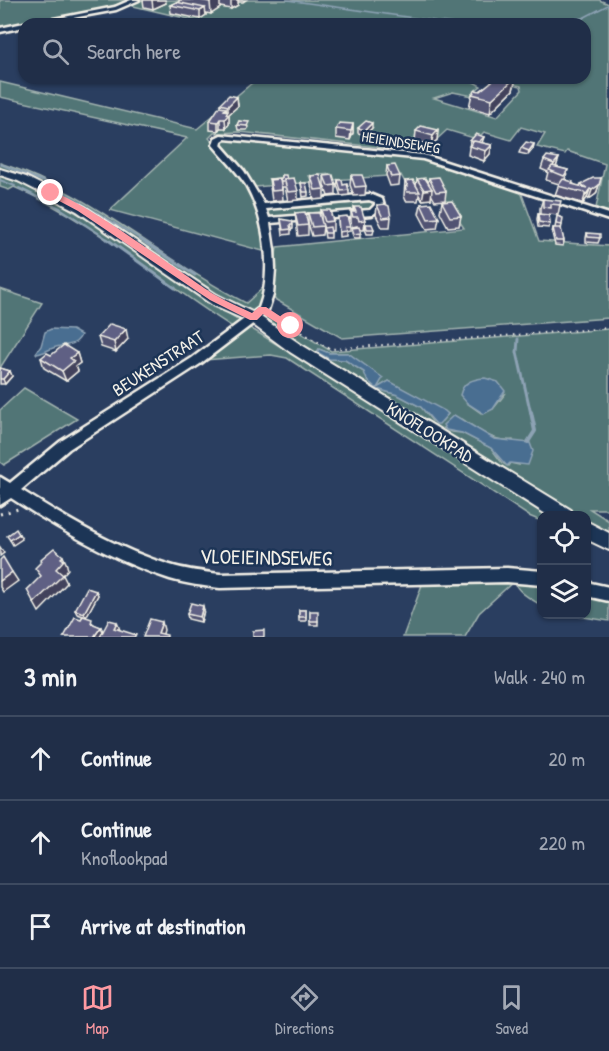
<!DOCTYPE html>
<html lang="en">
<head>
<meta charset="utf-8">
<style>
	:root { --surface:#202e48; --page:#28364f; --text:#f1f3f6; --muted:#a2a8b4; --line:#3d4a60; --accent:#ff9aa2 }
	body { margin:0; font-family:"Patrick Hand",sans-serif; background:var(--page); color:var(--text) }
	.controls { position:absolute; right:18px; bottom:18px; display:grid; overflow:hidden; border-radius:12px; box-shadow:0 2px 4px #0004 }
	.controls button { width:54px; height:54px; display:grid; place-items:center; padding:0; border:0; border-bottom:2px solid var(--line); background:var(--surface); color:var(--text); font:30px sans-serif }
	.stop { position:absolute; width:18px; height:18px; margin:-14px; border:4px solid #ff9aa2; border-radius:50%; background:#fff }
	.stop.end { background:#ff9aa2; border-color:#fff; box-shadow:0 2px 6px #0008 }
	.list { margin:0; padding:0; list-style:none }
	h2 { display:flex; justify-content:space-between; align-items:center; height:78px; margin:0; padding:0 24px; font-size:26px }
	h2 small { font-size:20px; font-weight:400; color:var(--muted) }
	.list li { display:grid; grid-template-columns:39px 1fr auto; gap:18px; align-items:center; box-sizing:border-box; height:84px; padding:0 24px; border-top:2px solid var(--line) }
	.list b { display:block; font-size:22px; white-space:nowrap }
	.list p { margin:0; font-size:20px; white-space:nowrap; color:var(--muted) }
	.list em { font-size:20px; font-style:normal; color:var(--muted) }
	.icon { flex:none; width:33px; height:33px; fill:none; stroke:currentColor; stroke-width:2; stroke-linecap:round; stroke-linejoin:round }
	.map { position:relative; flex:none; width:609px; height:637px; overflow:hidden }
	.search { position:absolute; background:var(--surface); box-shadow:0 2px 4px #0004; left:18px; right:18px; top:18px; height:66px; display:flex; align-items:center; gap:15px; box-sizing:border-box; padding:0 21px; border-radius:18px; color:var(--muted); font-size:22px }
	.sheet { height:330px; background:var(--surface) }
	nav { display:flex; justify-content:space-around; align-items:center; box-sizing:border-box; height:84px; border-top:2px solid var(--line); background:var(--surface); font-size:16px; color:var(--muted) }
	nav a { display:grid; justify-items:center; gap:3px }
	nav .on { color:var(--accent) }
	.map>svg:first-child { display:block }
</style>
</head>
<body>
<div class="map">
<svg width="609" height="637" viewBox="0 0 609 637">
	<rect width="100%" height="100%" fill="#2a3e60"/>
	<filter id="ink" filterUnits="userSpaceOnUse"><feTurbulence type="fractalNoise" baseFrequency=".0167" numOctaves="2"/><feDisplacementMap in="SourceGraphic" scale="12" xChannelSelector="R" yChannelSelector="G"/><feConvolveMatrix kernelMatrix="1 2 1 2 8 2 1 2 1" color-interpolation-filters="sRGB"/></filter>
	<g filter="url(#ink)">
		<g fill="#517576" stroke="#a2b3af" stroke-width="1.5" fill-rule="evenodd">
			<polygon points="0,0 128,0 111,7 0,28"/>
			<path d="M 139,0 L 599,0 L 609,4 L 609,212 L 596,208 L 605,164 L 567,151 L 565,154 L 537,147 L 545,134 L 521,127 L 511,140 L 484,132 L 477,139 L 447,130 L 434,142 L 420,137 L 404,150 L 239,132 L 214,133 L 209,138 C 240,172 261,203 263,251 L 110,210 L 187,138 L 0,97 L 0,82 L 197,129 L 258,78 L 471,78 L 470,80 L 481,86 L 473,92 L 473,96 L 453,92 L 434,98 L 497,117 L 522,90 L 521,86 L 486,78 L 585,78 L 585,24 L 210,24 L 129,5 Z"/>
			<polygon points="224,138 424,157 520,189 539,241 609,246 609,318 342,338 271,297 277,247 464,228 443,197 408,188 401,175 333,180 331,174 309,176 312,182 255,187 239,164 222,143"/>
			<path d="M 0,163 C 91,192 162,260 246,303 L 264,287 L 260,306 L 251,314 C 185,276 126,230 59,194 C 40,183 20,176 0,168 Z"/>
			<path d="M 0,175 L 35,189 L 103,228 L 151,264 L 242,322 L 234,328 C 161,283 93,220 14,187 L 9,190 L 0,187 Z"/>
			<polygon points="371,202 376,210 269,219 265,210"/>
			<polygon points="0,289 42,303 0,368"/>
			<path d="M 270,315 L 331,351 L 609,329 L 609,509 L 590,509 L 609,521 L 609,535 L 587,521 L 586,516 L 577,515 L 259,318 ZM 318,349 L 329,353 L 348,353 L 382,378 L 377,388 L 389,381 L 448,414 L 442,421 L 432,421 L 421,407 L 398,395 L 377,389 L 364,372 L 345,360 L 333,359 ZM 505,394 L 493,409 L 481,413 L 467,403 ZM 462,419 C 479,430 492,442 513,440 L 519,465 L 510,463 L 508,466 L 502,463 L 491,448 L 462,433 L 451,432 L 443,428 Z"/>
			<polygon points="247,326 554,515 542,516 541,521 529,516 287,358 271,355 203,360"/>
			<polygon points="24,388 77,419 4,465 0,462 0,410"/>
			<path d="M 514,581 L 479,613 L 465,637 L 403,637 L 423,582 L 515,581 L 541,583 L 541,605 C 531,599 518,593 514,581 Z"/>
			<polygon points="587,592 609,598 609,621 570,615 586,614"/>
		</g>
		<g fill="#496e91" stroke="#8da2b4" stroke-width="1.5">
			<path d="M 51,329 L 72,330 L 81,335 C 76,347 65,344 56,347 C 49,349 44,353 37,354 L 36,353 L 41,346 L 45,332 Z"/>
			<polygon points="319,349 329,353 348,353 383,378 377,388 389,381 445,411 448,414 439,424 436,424 421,407 398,395 377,389 367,380 364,372 345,360 329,359 317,352"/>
			<path d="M 485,378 L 498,382 L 505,391 L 493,409 L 484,414 L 467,403 L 460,395 C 463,382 472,379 485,378 Z"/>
			<polygon points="454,415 494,439 530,443 533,451 528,465 510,463 507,466 491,448 462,433 446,430 443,425"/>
		</g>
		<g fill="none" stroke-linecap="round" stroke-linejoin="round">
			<g stroke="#8da2b4" stroke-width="1.5">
				<polyline points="287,0 435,21"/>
				<polyline points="440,22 455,24"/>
				<polyline points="511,24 583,18 608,5"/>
			</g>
			<g stroke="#8da2b4" stroke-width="2">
				<polyline points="0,164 52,185 142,240"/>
				<polyline points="0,180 15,186"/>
				<polyline points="19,188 60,208 109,240"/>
			</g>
			<g stroke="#8da2b4" stroke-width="3">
				<polyline points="107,239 175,288"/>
				<polyline points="140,239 195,275"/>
				<polyline points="518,339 517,352 531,414"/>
			</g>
			<polyline stroke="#8da2b4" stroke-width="4" points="528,442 535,431 531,412"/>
			<defs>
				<g id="minor">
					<polygon points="131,0 139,0 116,10 40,24 28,24 115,7"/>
					<polygon points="24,23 26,24 24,24 24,27 0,32 0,28"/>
					<path d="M 221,135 L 424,155 L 609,214 L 609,220 L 423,159 L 225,139 L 222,141 L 221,145 L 244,171 L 264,204 L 370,194 L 382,199 L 384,206 L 372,215 L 270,223 L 274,250 L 275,269 L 273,295 L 267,313 L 200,364 L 69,449 L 21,490 C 67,519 117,549 170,565 C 186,570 203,572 220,574 L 507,568 L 542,571 L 542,585 L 507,582 L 220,588 C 203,586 187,584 170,579 C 114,561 60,530 11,498 L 0,505 L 0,477 L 10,483 L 61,441 L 192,358 L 259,308 C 273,272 265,218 246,185 C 236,170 224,158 213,145 L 215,138 ZM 369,200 L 375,202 L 375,205 L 370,210 L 269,218 L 266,209 Z"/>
					<polygon points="586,582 609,587 609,601 586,596"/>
				</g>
				<g id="secondary">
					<polygon points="0,169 26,177 85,207 215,294 258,315 300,344 571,510 573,516 549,516 290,352 248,321 214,306 77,211 18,181 0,175"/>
					<polygon points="586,521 609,533 609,550 586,539"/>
				</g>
			</defs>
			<use href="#minor" stroke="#f4f1e8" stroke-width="5"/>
			<use href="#secondary" stroke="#f4f1e8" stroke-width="4"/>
			<polyline stroke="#f4f1e8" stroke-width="2" stroke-dasharray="1.5 4.5" stroke-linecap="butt" points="271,314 330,349 609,328"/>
			<polyline stroke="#f4f1e8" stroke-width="3" stroke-dasharray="2 6" stroke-linecap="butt" points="0,514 18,509"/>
			<use href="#minor" fill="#1d3557" fill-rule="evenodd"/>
			<use href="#secondary" fill="#1d3557" fill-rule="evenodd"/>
		</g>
		<g fill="#515372" stroke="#f4f1e8" stroke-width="1.5">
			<polygon points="143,0 165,0 166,3 153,9 144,7"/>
			<polygon points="179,0 246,0 243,2 238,2 238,5 231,9 220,7 220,8 211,14 206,13 206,15 200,19 171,13 170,5 179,2"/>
			<polygon points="496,78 516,78 513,90 490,113 469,107 472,94 480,91"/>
			<polygon points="237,97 238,106 229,114 229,124 226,128 220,128 218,131 210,130 210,121 220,107 220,104"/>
			<polygon points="239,121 249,127 247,130 238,130 237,125"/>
			<polygon points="353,124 353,133 350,140 336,138 336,129"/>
			<polygon points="358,128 372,128 365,135 358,133"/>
			<polygon points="438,130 437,140 431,145 415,141 416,131"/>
			<polygon points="484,137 482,143 492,145 490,154 484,161 468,155 470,141"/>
			<polygon points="534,144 533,149 528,155 519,153 521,148"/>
			<polygon points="559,158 556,167 568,170 565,179 577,186 580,186 581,184 601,178 596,194 589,199 587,198 582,205 582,203 555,195 559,184 546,180 548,172 541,169 544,160"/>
			<polygon points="387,166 400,176 399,185 390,186 386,175"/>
			<polygon points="282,175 287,179 298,191 298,200 288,201 285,187 282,187 283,200 272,201 269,179 282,178"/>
			<polygon points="351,175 366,186 365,195 354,196 350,185"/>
			<polygon points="311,176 324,189 324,199 314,200 311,185"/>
			<polygon points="324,176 336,185 336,195 328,196 324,185"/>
			<polygon points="429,178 446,191 445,200 435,201 431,194 431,199 422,200 419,195 418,201 406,201 404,196 405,181 416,185 417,179 428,183"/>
			<polygon points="338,180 349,190 349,195 341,196 337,185"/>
			<polygon points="301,183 308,192 308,196 303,197"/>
			<polygon points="543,199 560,205 558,215 549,214 550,224 549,228 538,227 537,219 538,214 540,214 540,208"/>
			<polygon points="442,202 461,216 459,226 448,227 440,212"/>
			<polygon points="421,204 439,218 437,228 427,229 419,214"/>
			<polygon points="377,205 391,217 390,227 382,227 376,215"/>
			<polygon points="354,207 365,220 364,230 360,230 360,238 354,238 352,233 352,228 357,228 357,226 352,227 351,222 351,212 354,212"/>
			<polygon points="321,210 333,221 333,231 331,231 331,238 325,238 323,226 322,235 312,236 308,223 308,213 321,220"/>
			<polygon points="295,213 308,225 308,235 298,236 296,222"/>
			<polygon points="557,216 562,225 561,230 564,241 563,246 555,245 552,233 553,228 555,228"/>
			<polygon points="338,217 350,227 350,231 346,232 346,236 339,237"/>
			<polygon points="281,219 293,225 293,229 291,230 291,234 283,235"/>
			<polygon points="366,224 374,229 373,234 367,234 365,229"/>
			<polygon points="587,233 600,238 598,243 586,242 586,238"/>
			<polygon points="98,337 128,339 116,352 101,347"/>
			<polygon points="77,353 80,363 76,366 78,371 66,381 44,368 41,358 51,355"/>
			<polygon points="0,368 10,371 12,376 5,384 0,384"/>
			<polygon points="96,591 98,595 86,617 95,625 101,627 103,632 120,630 64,637 81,619 83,616 77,614 75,610"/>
			<polygon points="204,610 201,622 188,619 187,614"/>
			<rect x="299" y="610" width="7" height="11"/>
			<polygon points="310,611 318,621 318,625 310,625"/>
		</g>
		<g fill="#42435c" stroke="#f4f1e8" stroke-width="1.5">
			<polygon points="152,0 165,0 166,3 153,9"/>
			<polygon points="214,0 220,0 220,8 211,14 210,2"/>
			<polygon points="231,0 238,0 238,5 231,9"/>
			<polygon points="205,8 206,15 200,19 200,11"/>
			<polygon points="515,78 516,78 513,90 490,113 492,99"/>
			<polygon points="237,97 238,106 229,114 229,124 226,128 224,110 226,108 227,113 228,111 228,106"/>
			<polygon points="220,119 220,128 218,131 218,122"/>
			<polygon points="372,123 372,128 365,135 365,130"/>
			<polygon points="353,124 353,133 350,140 351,131"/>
			<polygon points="438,130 437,140 431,145 433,136"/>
			<polygon points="534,144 533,149 528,155 529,151"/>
			<polygon points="492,145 490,154 484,161 486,151"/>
			<polygon points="559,158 556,167 552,171 554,164"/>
			<polygon points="599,185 596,194 589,199 592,190"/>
			<polygon points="432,189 431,199 422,200 424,190"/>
			<polygon points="590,189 587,198 582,205 585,196"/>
			<polygon points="126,329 128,339 116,352 114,342"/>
			<polygon points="77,353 80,363 76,366 78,371 66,381 62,371 70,358"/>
			<polygon points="10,371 12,376 5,384 3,379"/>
			<polygon points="19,534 22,539 13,545 10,540"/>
			<polygon points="0,547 4,553 0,556"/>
			<polygon points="63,556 67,565 67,566 68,569 63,575 67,583 39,612 34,603 56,569 61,558"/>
			<polygon points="12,572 18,581 3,592 0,587 0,581"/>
			<polygon points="96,591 98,595 86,617 84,613"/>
			<polygon points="203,606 204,610 201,622 200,617"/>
			<polygon points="117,622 120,630 114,628"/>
			<polygon points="162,622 164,630 162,637 158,633"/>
			<polygon points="101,627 105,636 104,637 94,637"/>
		</g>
		<g fill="#5e6084" stroke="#f4f1e8" stroke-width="1.5">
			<polygon points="199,0 214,0 210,2"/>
			<polygon points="176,2 205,8 200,11 170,5"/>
			<polygon points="496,78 515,78 492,99 472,94 476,90 480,91"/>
			<polygon points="229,95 237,97 228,106 220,104"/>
			<polygon points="219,107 226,108 224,110 228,111 226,114 228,115 225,119 220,119 218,122 210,121"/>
			<polygon points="239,121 249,122 247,126 237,125"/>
			<polygon points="366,121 372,123 365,130 358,128"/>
			<polygon points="339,123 353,124 351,131 336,129"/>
			<polygon points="421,126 438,130 433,136 416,131"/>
			<polygon points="476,134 484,137 479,142 470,141"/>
			<polygon points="474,141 492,145 486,151 469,146"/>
			<polygon points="526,142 534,144 529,151 521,148"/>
			<polygon points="547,156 559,158 554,164 544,160"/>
			<polygon points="395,165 400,176 391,177 387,166"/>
			<polygon points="552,166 568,170 564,176 549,170"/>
			<polygon points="282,175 286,175 287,179 284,179 285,182 281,182 280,179 270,180 269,179 282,178"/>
			<polygon points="320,175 324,189 315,190 311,176"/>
			<polygon points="333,175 336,185 328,186 324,176"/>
			<polygon points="351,175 362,175 366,186 355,187"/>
			<polygon points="439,177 446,191 436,192 429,178"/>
			<polygon points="294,178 298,191 288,192 284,179"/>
			<polygon points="425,178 432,189 424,190 417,179"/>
			<polygon points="593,178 601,178 599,185 592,190 590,189 585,196 585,193 558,186 563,179 573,182 572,184 587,188 581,184"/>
			<polygon points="280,179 282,190 272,191 270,180"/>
			<polygon points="338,180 342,180 343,185 347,184 349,190 341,191"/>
			<polygon points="413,180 420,192 407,192 405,187 408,186 405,181"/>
			<polygon points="301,183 306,183 308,192 303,192"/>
			<polygon points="543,199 561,201 560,205 551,204 551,208 543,207"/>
			<polygon points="452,201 461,216 450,217 442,202"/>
			<polygon points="431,203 439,218 428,219 421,204"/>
			<polygon points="385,204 389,206 391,217 383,218 377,205"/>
			<polygon points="354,207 361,207 365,220 359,221 358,217 353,217 351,212 356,212"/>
			<polygon points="321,210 330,210 333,221 325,222"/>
			<polygon points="305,212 308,225 298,226 295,213"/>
			<polygon points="308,213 319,213 323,226 312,227"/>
			<polygon points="538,214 549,215 550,224 539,222"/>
			<polygon points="347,216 350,227 345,227 346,231 339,232 338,217"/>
			<polygon points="557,216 563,218 562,225 556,224"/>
			<polygon points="281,219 292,221 293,225 290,225 291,229 283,230"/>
			<polygon points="366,224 372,224 374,229 367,229"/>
			<polygon points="330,227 331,233 325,233 323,228"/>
			<polygon points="359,227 361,233 354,234 352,228"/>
			<polygon points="553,228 561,228 564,241 556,241"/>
			<polygon points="587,233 600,234 600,238 588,237"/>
			<polygon points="110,324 126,329 114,342 98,337"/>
			<polygon points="64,345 77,353 70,358 74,361 62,371 41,358 47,353 51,355"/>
			<polygon points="0,368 10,371 3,379 0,379"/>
			<polygon points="16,529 19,534 10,540 7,536"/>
			<polygon points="54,548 63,556 61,558 64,560 56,569 63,575 34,603 27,590 41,576 35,568 42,561 41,559"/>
			<polygon points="3,557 12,572 0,581 0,560"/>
			<polygon points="87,588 96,591 84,613 75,610"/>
			<polygon points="191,603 203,606 200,617 187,614"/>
			<rect x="299" y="610" width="7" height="7"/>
			<rect x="310" y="611" width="8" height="10"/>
			<polygon points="83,616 92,619 91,623 101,627 94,637 64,637 75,617 81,619"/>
			<polygon points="150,619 162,622 158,633 167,635 167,637 143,637"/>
			<polygon points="109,620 117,622 114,628 136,635 135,637 100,637"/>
			<polygon points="264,630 264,637 253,637 253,631"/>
		</g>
	</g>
	<path fill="#ff9aa2" d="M 48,192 C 71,190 187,278 215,295 C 227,302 240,307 252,313 L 259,307 L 266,307 L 295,326 L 291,330 L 287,329 L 263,314 L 257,320 L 250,320 L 210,300 L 78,211 L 48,195 Z"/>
	<g text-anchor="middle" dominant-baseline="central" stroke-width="5" stroke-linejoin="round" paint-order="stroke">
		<g font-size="15" fill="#f4f1e8" stroke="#1d3557">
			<text transform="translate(401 142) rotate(9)">HEIEINDSEWEG</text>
		</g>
		<g font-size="18" fill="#f4f1e8" stroke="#1d3557">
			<text transform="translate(158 363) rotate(-33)">BEUKENSTRAAT</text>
			<text transform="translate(430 432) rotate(32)">KNOFLOOKPAD</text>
		</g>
		<g font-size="21" fill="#f4f1e8" stroke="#1d3557">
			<text transform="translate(266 557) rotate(1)">VLOEIEINDSEWEG</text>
		</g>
	</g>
</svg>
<div class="controls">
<button><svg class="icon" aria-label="locate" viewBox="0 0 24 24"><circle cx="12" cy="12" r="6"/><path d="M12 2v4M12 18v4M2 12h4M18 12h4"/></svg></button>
<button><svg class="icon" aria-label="layers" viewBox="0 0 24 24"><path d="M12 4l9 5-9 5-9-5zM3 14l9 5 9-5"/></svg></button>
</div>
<div class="stop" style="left:291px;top:326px"></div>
<div class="stop end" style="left:51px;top:193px"></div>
<div class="search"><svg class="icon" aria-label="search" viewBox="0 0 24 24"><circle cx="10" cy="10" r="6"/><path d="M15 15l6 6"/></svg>Search here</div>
</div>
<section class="sheet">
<h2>3 min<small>Walk · 240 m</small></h2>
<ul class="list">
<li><svg class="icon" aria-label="ahead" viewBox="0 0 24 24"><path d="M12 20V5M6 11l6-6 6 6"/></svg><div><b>Continue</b></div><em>20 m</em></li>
<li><svg class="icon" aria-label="ahead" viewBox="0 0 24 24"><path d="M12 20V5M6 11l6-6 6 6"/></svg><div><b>Continue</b><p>Knoflookpad</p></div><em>220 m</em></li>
<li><svg class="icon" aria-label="arrive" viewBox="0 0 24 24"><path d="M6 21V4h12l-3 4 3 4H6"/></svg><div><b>Arrive at destination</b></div></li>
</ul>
</section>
<nav>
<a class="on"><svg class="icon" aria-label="map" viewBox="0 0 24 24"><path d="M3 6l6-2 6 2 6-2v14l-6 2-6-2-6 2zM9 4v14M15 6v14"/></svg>Map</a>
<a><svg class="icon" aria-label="directions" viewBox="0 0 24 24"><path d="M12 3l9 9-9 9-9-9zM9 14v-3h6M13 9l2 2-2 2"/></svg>Directions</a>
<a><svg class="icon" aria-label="saved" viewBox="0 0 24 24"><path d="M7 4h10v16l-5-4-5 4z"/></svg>Saved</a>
</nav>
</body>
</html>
